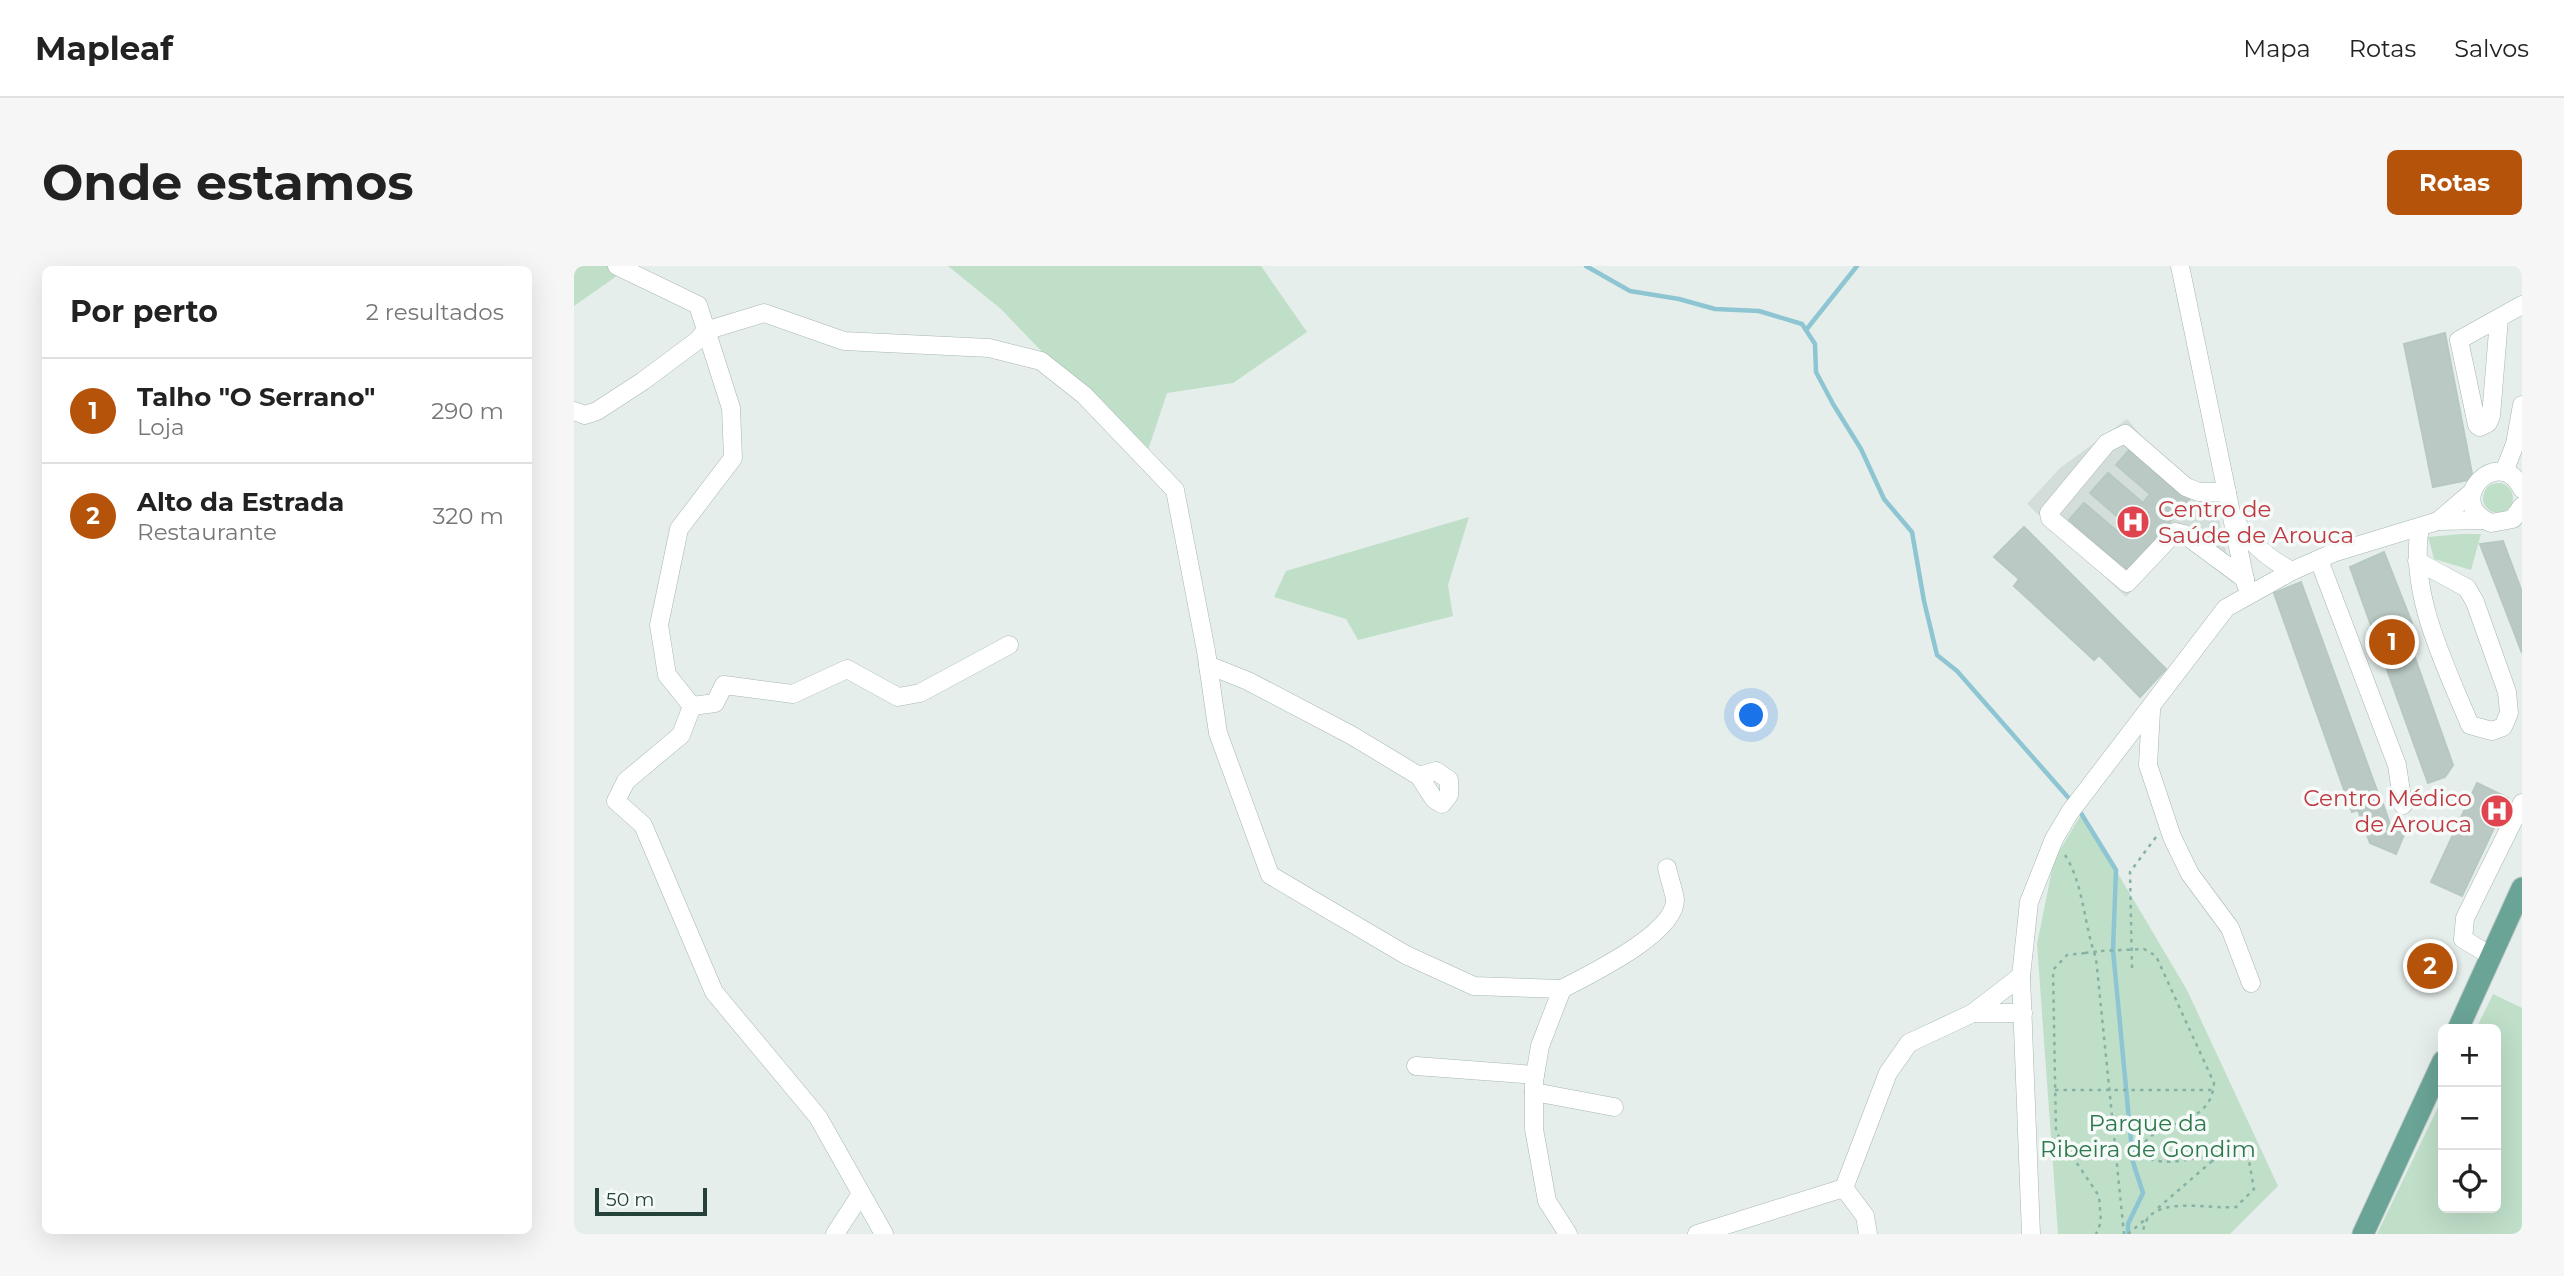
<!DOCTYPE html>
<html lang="pt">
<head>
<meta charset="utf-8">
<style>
	:root { --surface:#fff; --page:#f6f6f6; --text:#222; --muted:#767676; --line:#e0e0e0; --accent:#b45309 }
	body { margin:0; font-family:Montserrat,sans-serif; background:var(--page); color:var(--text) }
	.controls { position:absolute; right:21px; bottom:21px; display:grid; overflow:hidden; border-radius:10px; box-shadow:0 7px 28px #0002 }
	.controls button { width:63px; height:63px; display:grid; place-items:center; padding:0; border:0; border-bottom:2px solid var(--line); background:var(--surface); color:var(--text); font:35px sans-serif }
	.scale { position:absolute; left:21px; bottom:18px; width:112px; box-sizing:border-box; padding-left:7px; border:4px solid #24413a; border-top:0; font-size:19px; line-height:24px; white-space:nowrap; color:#24413a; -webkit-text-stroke:5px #f6faf8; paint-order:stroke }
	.you { position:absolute; left:1178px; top:450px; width:24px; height:24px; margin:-18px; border:5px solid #fff; border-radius:50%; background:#1a73e8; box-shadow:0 0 0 10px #1a73e833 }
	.badge { display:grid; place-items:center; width:46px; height:46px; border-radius:50%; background:var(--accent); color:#fff; font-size:23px; font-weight:700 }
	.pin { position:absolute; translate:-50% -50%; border:4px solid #fff; box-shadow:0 2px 7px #0006 }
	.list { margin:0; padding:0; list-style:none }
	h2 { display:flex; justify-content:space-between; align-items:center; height:91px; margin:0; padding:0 28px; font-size:30px }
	h2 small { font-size:23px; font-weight:400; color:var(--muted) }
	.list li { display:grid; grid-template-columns:46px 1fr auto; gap:21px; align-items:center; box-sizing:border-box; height:105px; padding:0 28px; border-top:2px solid var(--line) }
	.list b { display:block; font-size:26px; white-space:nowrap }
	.list p { margin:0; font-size:23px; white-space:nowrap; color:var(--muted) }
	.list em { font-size:23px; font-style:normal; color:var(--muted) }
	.icon { flex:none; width:38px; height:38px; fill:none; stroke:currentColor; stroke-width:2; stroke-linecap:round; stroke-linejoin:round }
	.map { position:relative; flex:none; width:1948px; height:968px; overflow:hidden; border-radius:10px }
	header { display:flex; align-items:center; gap:42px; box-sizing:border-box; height:98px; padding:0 35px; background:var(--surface); border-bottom:2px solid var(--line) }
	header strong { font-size:33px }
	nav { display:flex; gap:38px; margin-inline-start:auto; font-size:24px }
	.intro { display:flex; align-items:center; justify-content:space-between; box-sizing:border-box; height:168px; padding:0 42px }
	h1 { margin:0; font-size:49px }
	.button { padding:18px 32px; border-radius:10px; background:var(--accent); color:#fff; font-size:24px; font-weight:700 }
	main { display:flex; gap:42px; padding:0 42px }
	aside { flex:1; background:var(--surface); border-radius:10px; box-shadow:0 7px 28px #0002 }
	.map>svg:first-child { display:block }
</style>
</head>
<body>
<header>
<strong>Mapleaf</strong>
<nav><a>Mapa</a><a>Rotas</a><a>Salvos</a></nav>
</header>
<div class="intro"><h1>Onde estamos</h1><a class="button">Rotas</a></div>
<main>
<aside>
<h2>Por perto<small>2 resultados</small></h2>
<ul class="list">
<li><span class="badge">1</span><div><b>Talho &quot;O Serrano&quot;</b><p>Loja</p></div><em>290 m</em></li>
<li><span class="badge">2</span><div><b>Alto da Estrada</b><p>Restaurante</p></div><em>320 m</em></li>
</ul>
</aside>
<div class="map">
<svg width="1948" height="968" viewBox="0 0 1948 968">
	<rect width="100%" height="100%" fill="#e5eeeb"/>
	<polygon fill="#d3deda" points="1553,153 1598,206 1638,221 1659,317 1604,274 1552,331 1453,238 1486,202"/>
	<g fill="#bfdfc9">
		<polygon points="0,0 57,0 0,40"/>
		<polygon points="374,0 687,0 733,66 659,117 593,127 571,193 427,43"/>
		<circle cx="1924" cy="232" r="15"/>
		<polygon points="895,251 874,319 879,350 784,374 772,353 700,331 712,305"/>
		<polygon points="1888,268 1907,268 1897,304 1860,293 1854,271"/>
		<polygon points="1508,547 1613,724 1704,920 1656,968 1484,968 1463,678 1480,594"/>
		<polygon points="1919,728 1948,742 1948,968 1803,968 1869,831 1869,942 1922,942 1922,763 1902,763"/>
	</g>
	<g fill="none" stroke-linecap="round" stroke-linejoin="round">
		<g stroke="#8ec5d3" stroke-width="4.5">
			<polyline points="1012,0 1056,25 1105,33 1141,43 1185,45 1228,58 1241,78 1242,106 1259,138 1287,183 1310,233 1338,266 1350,335 1363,389 1383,405 1499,537"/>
			<polyline points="1232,64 1283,0"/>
			<polyline points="1505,544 1542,604 1539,684 1559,896 1569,927 1554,958 1554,968"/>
		</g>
	</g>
	<g fill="#bac9c4" stroke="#b7c8c2" stroke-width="2">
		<polygon points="1871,67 1899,213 1859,221 1830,78"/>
		<polygon points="1557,182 1616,232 1554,305 1495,254 1510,237 1544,266 1552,258 1516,227 1534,207 1569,237 1576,228 1542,199"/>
		<polygon points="1450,261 1592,403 1566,431 1525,389 1520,394 1440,320 1445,313 1420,291"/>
		<polygon points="1929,275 1948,326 1948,387 1906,278"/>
		<polygon points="1810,286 1838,357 1830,361 1879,499 1871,511 1854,517 1776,301"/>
		<polygon points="1727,316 1805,530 1798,532 1802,540 1809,538 1816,558 1832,564 1822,588 1796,577 1784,544 1778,546 1700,327"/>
		<polygon points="1903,517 1934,532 1888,630 1857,616"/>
	</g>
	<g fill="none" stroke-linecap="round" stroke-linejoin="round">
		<defs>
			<g id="minor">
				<polyline points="43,0 124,39 157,142 159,192 105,263 85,359 93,409 118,440 107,469 52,515 42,535 69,559 140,726 244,851 310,968"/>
				<polyline points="1606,0 1672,319"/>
				<polyline points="1925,53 1917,150 1914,157 1906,161 1903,159 1885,74 1948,39"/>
				<polyline points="0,145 11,149 23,145 69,115 124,74 131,65 190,47 270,75 415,82 467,95 510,129 601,224 632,385 644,467 696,609 832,689 900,720 988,723"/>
				<polyline points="1930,206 1941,178 1948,139"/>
				<path d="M 1948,223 C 1926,176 1867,236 1917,257 L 1939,253 L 1948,240"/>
				<polyline points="1653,226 1625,226 1612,221 1551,168 1533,177 1475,247 1476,252 1553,317 1601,266 1610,268 1671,313"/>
				<path d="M 1661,255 C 1678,278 1693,292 1718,305"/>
				<polyline points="1864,255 1898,226"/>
				<polyline points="1745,294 1823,499 1829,539"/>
				<path d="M 1843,295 L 1893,322 L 1901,336 L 1933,426 L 1935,447 L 1929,461 L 1918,465 L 1896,459 C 1871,399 1834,326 1846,261"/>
				<polyline points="634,399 674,415 777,469 845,510 860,533 868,538 875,529 875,514 862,505 845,510"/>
				<polyline points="118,440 141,437 150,419 219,428 273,403 324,431 346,427 435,379"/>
				<polyline points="1577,445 1574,499 1598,571 1616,608 1656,662 1677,717"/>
				<polyline points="1917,690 1889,673 1891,652 1948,537"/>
				<polyline points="988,723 966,780 960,815 960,863 973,935 994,968"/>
				<path d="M 988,723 C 1014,709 1101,668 1101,634 C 1100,625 1095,612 1093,602"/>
				<polyline points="1399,747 1449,747"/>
				<polyline points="842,800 961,809"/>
				<polyline points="960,826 1040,841"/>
				<polyline points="1270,922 1291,950 1294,968"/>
				<polyline points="261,968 287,928"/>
				<polyline points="1123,968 1270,922 1314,807 1335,777 1399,747 1447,710"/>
				<polyline points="1457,968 1447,710 1455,636 1480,573 1496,546 1652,342 1718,305 1759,287 1864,255 1910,254"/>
			</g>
			<g id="major">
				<polyline points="1884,763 1948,622"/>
				<polyline points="1789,968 1869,795"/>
			</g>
		</defs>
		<use href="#minor" stroke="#a7b7b2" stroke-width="19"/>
		<use href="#major" stroke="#c2cac8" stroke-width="23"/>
		<g stroke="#86b2a6" stroke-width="2.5" stroke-dasharray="3.5 5" stroke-linecap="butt">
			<path d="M 1491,589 C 1510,619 1510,660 1522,692 L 1550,968"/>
			<path d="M 1527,685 L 1570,683 L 1582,690 L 1640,817 C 1637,863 1582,852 1568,881 L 1571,891 C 1604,907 1644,876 1675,895 L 1680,923 L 1662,941 C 1636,944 1570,926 1569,968"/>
			<polyline points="1511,687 1493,689 1479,704 1482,866 1525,930 1527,956 1522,968"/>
			<polyline points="1558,702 1556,606 1582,571"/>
			<polyline points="1481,824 1639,824"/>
			<polyline points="1584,942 1637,896"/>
			<polyline points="1554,968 1574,951"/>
		</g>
		<use href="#minor" stroke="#fff" stroke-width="18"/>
		<use href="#major" stroke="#6aa497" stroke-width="21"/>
		<g stroke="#86b2a6" stroke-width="2.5" stroke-dasharray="3.5 5" stroke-linecap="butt">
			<polyline points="1511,687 1527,685"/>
			<polyline points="1637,896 1651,884"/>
		</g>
	</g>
	<defs>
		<symbol id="hospital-disc" viewBox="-11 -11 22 22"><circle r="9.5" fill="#e0444e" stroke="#f6faf8"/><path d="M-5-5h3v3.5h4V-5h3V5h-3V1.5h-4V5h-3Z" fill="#fff"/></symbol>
	</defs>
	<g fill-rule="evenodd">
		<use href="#hospital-disc" x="1540" y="237" width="38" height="38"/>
		<use href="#hospital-disc" x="1904" y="526" width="38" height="38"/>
	</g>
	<g text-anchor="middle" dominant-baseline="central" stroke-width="7" stroke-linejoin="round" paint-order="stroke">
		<g font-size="23" fill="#be3a42" stroke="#f6faf8" text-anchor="start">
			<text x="1584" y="243">Centro de<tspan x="1584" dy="26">Saúde de Arouca</tspan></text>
			<text x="1898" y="532" text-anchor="end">Centro Médico<tspan x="1898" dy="26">de Arouca</tspan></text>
		</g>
		<g font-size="23" fill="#2e784d" stroke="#f6faf8">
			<text x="1574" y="857">Parque da<tspan x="1574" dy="26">Ribeira de Gondim</tspan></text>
		</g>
	</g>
</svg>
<div class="controls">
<button>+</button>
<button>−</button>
<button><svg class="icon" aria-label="locate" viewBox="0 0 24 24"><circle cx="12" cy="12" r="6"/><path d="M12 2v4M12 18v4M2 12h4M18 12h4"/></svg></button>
</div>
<div class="scale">50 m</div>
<div class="you"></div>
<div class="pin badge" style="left:1818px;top:376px">1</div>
<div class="pin badge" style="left:1856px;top:700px">2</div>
</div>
</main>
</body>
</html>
